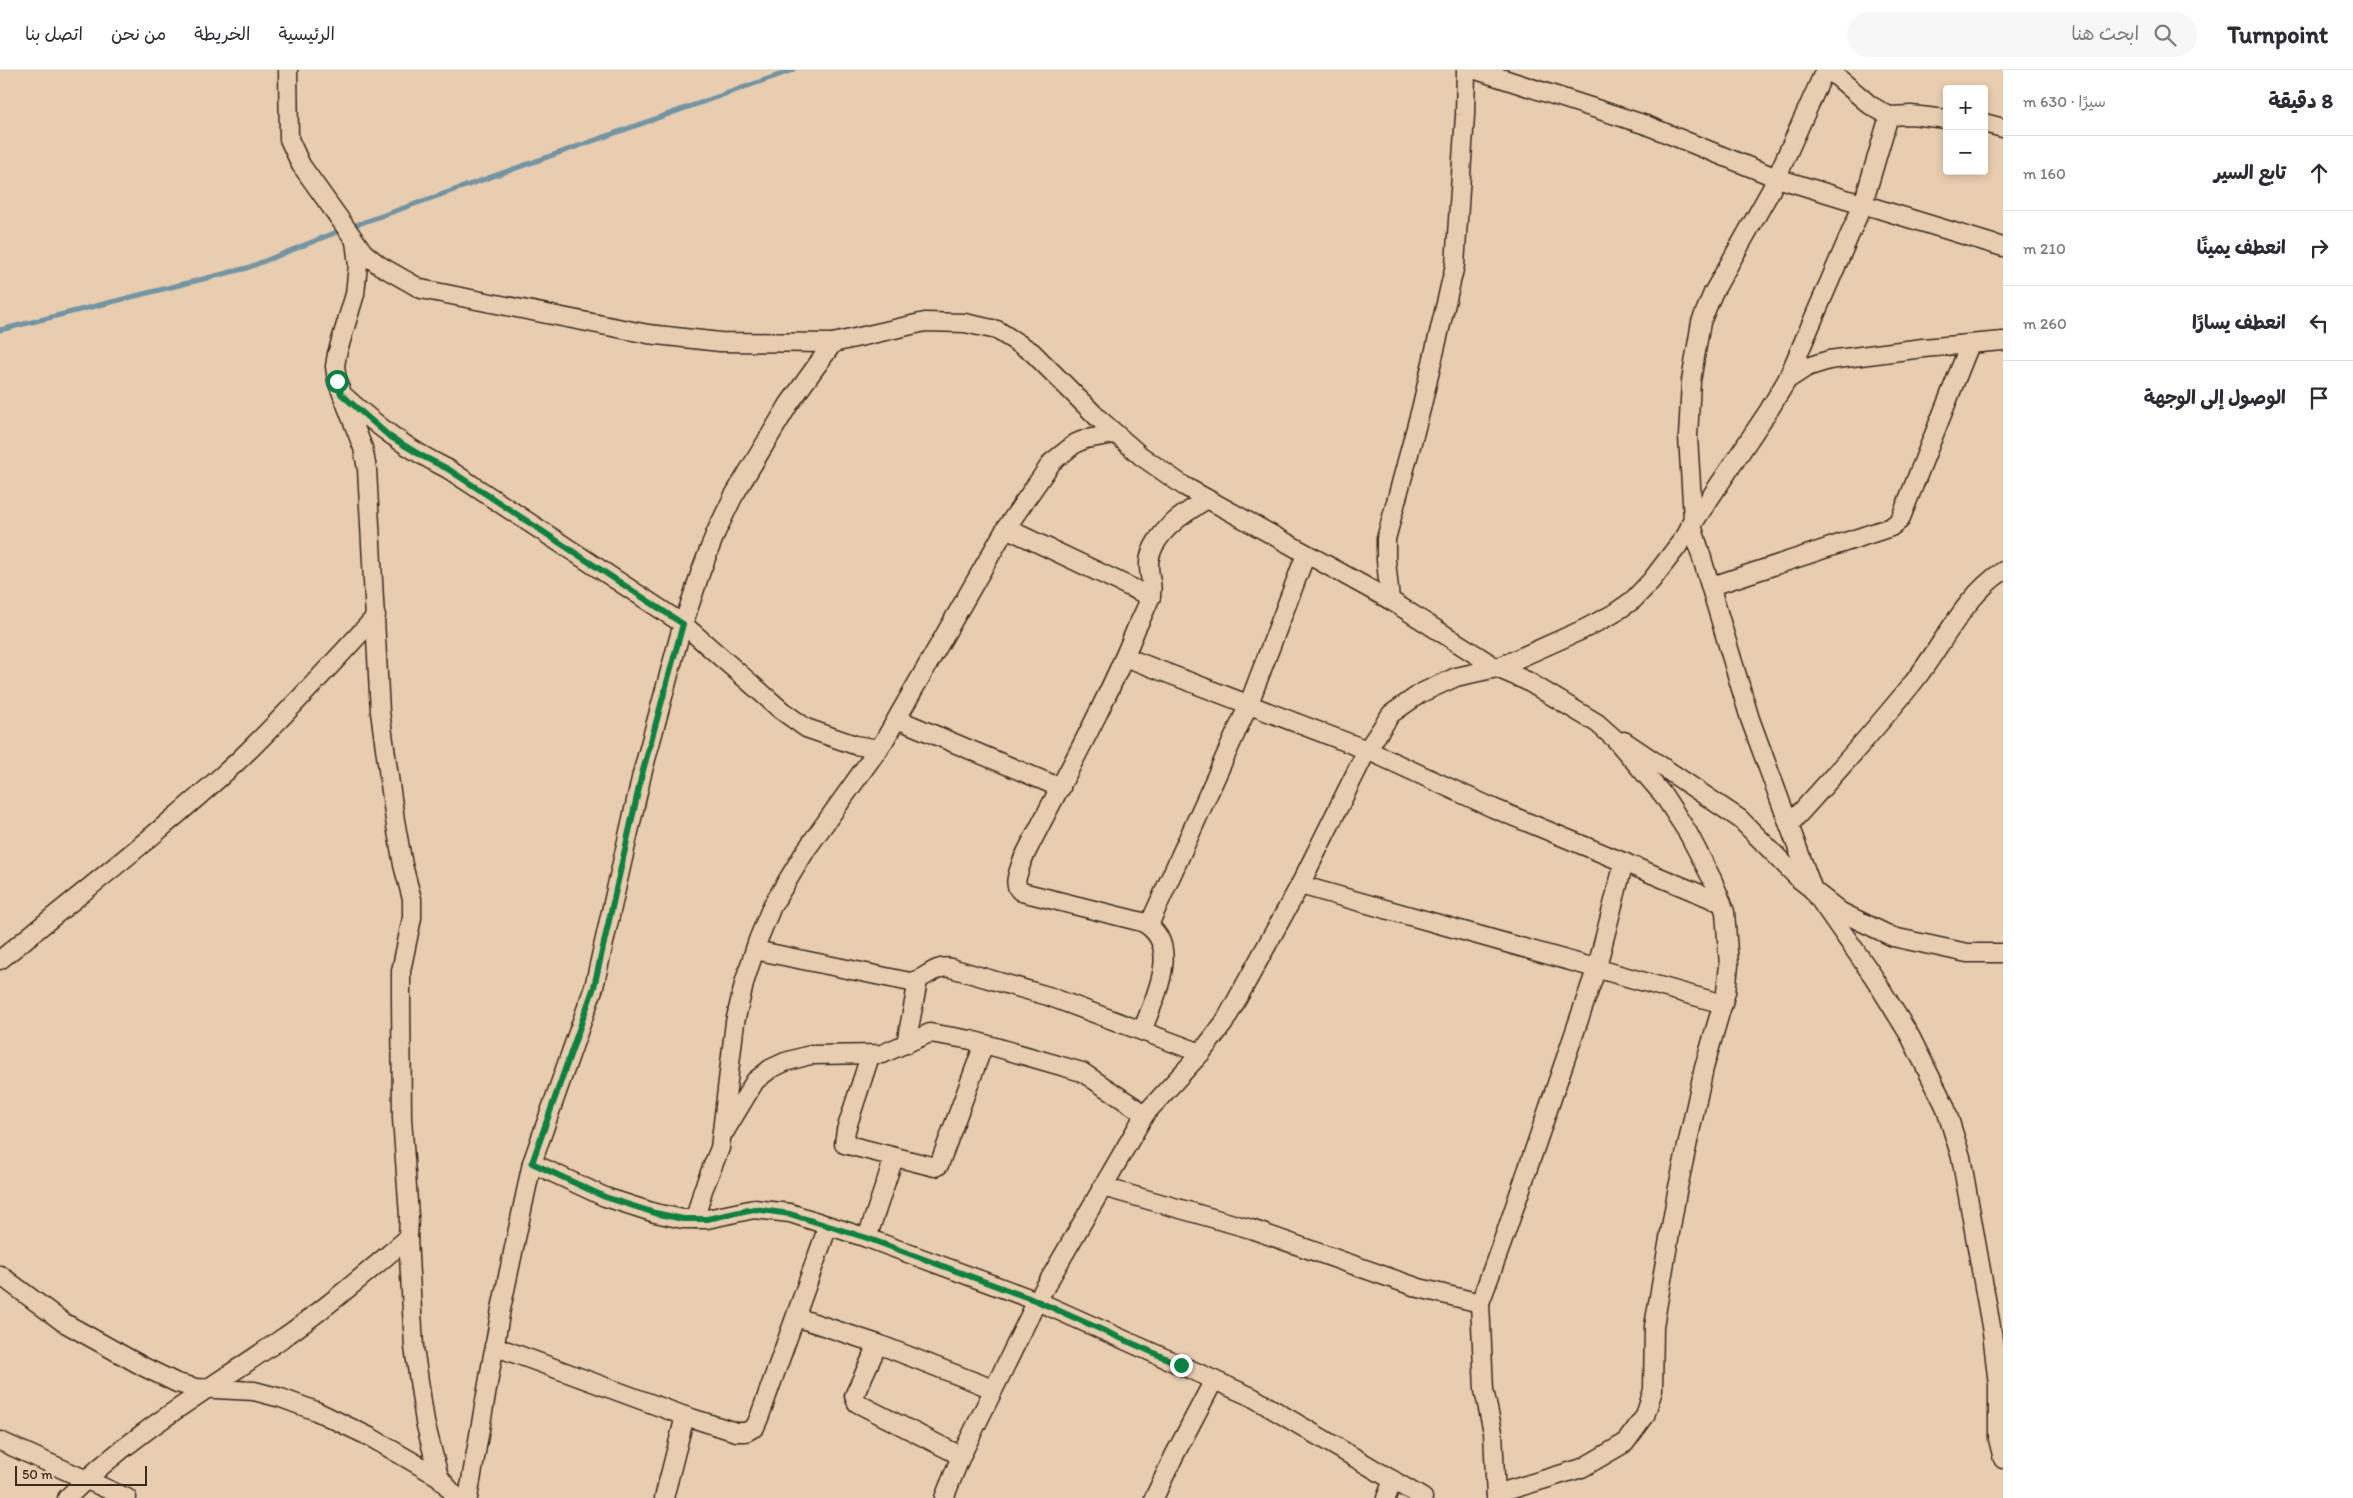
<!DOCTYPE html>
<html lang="ar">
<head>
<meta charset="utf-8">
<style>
	:root { --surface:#fff; --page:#f7f7f7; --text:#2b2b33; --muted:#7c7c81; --line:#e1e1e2 }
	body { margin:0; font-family:Itim,"Playpen Sans Arabic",sans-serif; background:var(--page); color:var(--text); direction:rtl }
	.controls { position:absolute; right:15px; top:15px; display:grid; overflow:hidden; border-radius:5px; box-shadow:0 2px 8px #0003 }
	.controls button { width:45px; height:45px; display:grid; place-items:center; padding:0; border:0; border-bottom:1px solid var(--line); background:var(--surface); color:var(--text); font:25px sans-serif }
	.scale { position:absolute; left:15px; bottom:12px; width:132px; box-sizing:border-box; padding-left:5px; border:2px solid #3b2a1e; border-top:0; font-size:14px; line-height:18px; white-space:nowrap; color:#3b2a1e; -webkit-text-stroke:4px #e9cdb0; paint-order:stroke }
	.stop { position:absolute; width:15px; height:15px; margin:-11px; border:4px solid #0b8043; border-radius:50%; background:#fff }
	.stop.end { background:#0b8043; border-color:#fff; box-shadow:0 1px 5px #0008 }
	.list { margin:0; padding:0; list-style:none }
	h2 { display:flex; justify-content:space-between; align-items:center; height:65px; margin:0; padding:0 20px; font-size:21px }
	h2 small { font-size:16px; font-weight:400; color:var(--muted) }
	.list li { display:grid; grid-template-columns:32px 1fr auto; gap:15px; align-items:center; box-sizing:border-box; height:75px; padding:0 20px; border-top:1px solid var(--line) }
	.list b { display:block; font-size:19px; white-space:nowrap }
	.list em { font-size:16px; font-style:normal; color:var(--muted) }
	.icon { flex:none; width:28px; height:28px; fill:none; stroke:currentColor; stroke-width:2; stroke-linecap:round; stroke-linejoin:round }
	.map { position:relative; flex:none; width:2003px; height:1428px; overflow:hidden; direction:ltr }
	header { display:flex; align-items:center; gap:30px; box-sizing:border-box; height:70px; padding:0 25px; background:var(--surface); border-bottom:1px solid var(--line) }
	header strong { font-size:24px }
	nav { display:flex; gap:28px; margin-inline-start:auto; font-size:18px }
	.search { width:350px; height:45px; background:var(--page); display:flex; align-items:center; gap:12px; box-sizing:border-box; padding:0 18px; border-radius:28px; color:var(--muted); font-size:19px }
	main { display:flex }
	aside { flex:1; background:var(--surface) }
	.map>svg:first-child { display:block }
</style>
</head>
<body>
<header>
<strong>Turnpoint</strong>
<div class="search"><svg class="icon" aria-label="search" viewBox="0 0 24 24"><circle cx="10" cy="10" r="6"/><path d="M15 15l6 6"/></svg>ابحث هنا</div>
<nav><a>الرئيسية</a><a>الخريطة</a><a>من نحن</a><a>اتصل بنا</a></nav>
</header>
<main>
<aside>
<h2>8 دقيقة<small>سيرًا · 630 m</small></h2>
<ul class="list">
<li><svg class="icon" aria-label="ahead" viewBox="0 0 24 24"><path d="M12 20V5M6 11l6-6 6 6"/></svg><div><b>تابع السير</b></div><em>160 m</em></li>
<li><svg class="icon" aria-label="right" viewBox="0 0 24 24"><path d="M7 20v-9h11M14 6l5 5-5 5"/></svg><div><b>انعطف يمينًا</b></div><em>210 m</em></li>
<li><svg class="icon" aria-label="left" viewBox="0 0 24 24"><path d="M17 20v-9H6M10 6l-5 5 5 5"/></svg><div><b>انعطف يسارًا</b></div><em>260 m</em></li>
<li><svg class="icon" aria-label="arrive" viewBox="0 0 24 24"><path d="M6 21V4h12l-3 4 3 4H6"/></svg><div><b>الوصول إلى الوجهة</b></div></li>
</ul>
</aside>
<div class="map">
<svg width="2003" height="1428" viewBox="0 0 2003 1428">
	<rect width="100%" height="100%" fill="#e9cdb0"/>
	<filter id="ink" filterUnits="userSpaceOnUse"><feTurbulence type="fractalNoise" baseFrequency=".02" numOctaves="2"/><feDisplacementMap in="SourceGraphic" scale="10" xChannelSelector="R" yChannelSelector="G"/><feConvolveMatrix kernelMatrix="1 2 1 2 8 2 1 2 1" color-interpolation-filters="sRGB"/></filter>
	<g filter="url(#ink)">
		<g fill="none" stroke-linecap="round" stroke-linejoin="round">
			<g stroke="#7394a3" stroke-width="5">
				<polyline points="350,157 793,0"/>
				<polyline points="0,260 247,198 342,160"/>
			</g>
			<defs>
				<g id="minor">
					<polyline points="288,0 289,69 301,95 364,183 379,195 421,219 648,264 720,272 833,273 925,252 965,253 997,260 1032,282 1098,348 1141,386 1184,416 1390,530 1497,598 1527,611 1597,653 1615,669 1664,726 1688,763 1712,809 1722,833 1725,842 1729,895 1726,922 1704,998 1677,1122 1654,1256 1653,1320 1645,1346 1625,1373 1582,1398 1496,1424"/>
					<polyline points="1476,0 1646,55 1777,108 2003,177"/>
					<polyline points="1829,0 1870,35 1889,46 1911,45 1947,49"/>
					<polyline points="1984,53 2003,58"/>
					<polyline points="355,171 358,195 355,224 337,284 335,296 337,311 363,378 367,399 380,642 395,750 403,795 412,829 412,848 401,901 401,928 402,1048 409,1146 408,1168 414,1277 425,1352 439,1407"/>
					<polyline points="2003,271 1923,278 1829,290 1807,297 1787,310 1769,340 1692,455 1750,649 1813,820 1873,906 1910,966 1945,1036 1961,1087 1992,1262 1998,1315 1998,1369 2003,1389"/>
					<polyline points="1787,310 1863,134 1889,46"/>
					<path d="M 344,326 C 377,356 407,379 448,399 L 683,554 L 781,640 L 806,658 L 855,675 L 879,679"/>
					<polyline points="1006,458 1151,527"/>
					<polyline points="1712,516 1891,457 1900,450 1970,274"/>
					<polyline points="1390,530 1386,490 1386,469 1421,339 1455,195 1465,45 1466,0"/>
					<polyline points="1125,587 1367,680 1493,738 1722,833"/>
					<polyline points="897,649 1061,718"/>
					<polyline points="1624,671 1740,749 1799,809 1841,842 1893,867 1967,883 2003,883"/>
					<path d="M 1789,755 C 1831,709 1873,662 1912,614 C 1942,577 1963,527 2003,501"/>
					<polyline points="1300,815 1723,934"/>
					<polyline points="1149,855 1248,636 1306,484"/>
					<path d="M 755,880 L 910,912 C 925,910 935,894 951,898 L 1048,926 L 1201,983"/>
					<path d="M 0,890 C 80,824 162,761 238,691 C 286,645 331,595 376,546"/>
					<path d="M 1142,961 C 1154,929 1184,873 1142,852 L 1022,822 C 1011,816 1019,802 1022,791 C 1061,713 1103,641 1136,559 C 1141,549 1146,539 1150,528 C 1156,512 1142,498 1154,476 C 1166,454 1187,442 1207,429"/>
					<polyline points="906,974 918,911"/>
					<polyline points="870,986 846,1060 844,1074 935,1097 939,1095 984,974"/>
					<polyline points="725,1061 755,1011 770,999 785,992 810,985 882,984 930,963 971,970 1082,1002 1145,1044"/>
					<polyline points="532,1093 605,1127 655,1143 683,1149 707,1149 754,1139 790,1143 867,1168 1037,1231 1252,1327 1423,1428"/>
					<polyline points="1103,1117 1251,1159 1419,1218 1480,1233"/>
					<polyline points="695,1149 703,1120 720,1078 735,952 745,910 758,870 772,836 806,780 884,671 1006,458 1052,392 1076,373 1086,369 1115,364"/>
					<polyline points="867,1168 894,1088"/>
					<polyline points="0,1205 63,1252 144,1297 177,1313 196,1318 254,1321 281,1328 316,1341 370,1367 439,1407 457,1428"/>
					<polyline points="796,1247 878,1274 993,1319"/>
					<polyline points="878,1274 854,1326 857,1333 961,1386"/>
					<polyline points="494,1276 685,1346 736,1362 746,1362 755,1357 759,1348 828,1156"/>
					<polyline points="0,1371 127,1428"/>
					<path d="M 67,1428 C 128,1366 205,1322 277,1272 C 323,1241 365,1204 408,1168"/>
					<polyline points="468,1428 501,1239 532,1093 594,917 642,704 680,564 701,501 716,462 733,427 789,334 833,273"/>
					<polyline points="664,1428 685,1346"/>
					<polyline points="944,1428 961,1386 1037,1231 1145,1044 1201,983 1224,953 1300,815 1367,680 1391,644 1421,623 1456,607 1497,598 1582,560 1613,544 1633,530 1651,511 1687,464 1693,448 1688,367 1691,311 1701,252 1713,223 1771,120 1825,0"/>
					<polyline points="1154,1428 1174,1386 1214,1310"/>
					<polyline points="1386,1428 1393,1410"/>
					<polyline points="1496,1428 1493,1362 1484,1320 1480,1233 1506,1162 1597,897 1624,792"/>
				</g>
			</defs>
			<use href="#minor" stroke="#3b2a1e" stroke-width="21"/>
			<use href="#minor" stroke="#e9cdb0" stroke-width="18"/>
		</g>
	</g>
	<g fill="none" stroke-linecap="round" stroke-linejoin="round" filter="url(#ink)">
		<polyline stroke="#0b8043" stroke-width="6" points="337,311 341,324 389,366 422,386 448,399 683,554 642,704 594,917 532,1093 605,1127 655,1143 683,1149 707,1149 754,1139 790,1144 867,1168 1037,1231 1181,1295"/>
	</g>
</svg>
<div class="controls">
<button>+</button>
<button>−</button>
</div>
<div class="scale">50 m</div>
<div class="stop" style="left:337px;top:311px"></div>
<div class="stop end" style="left:1181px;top:1295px"></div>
</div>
</main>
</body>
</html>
